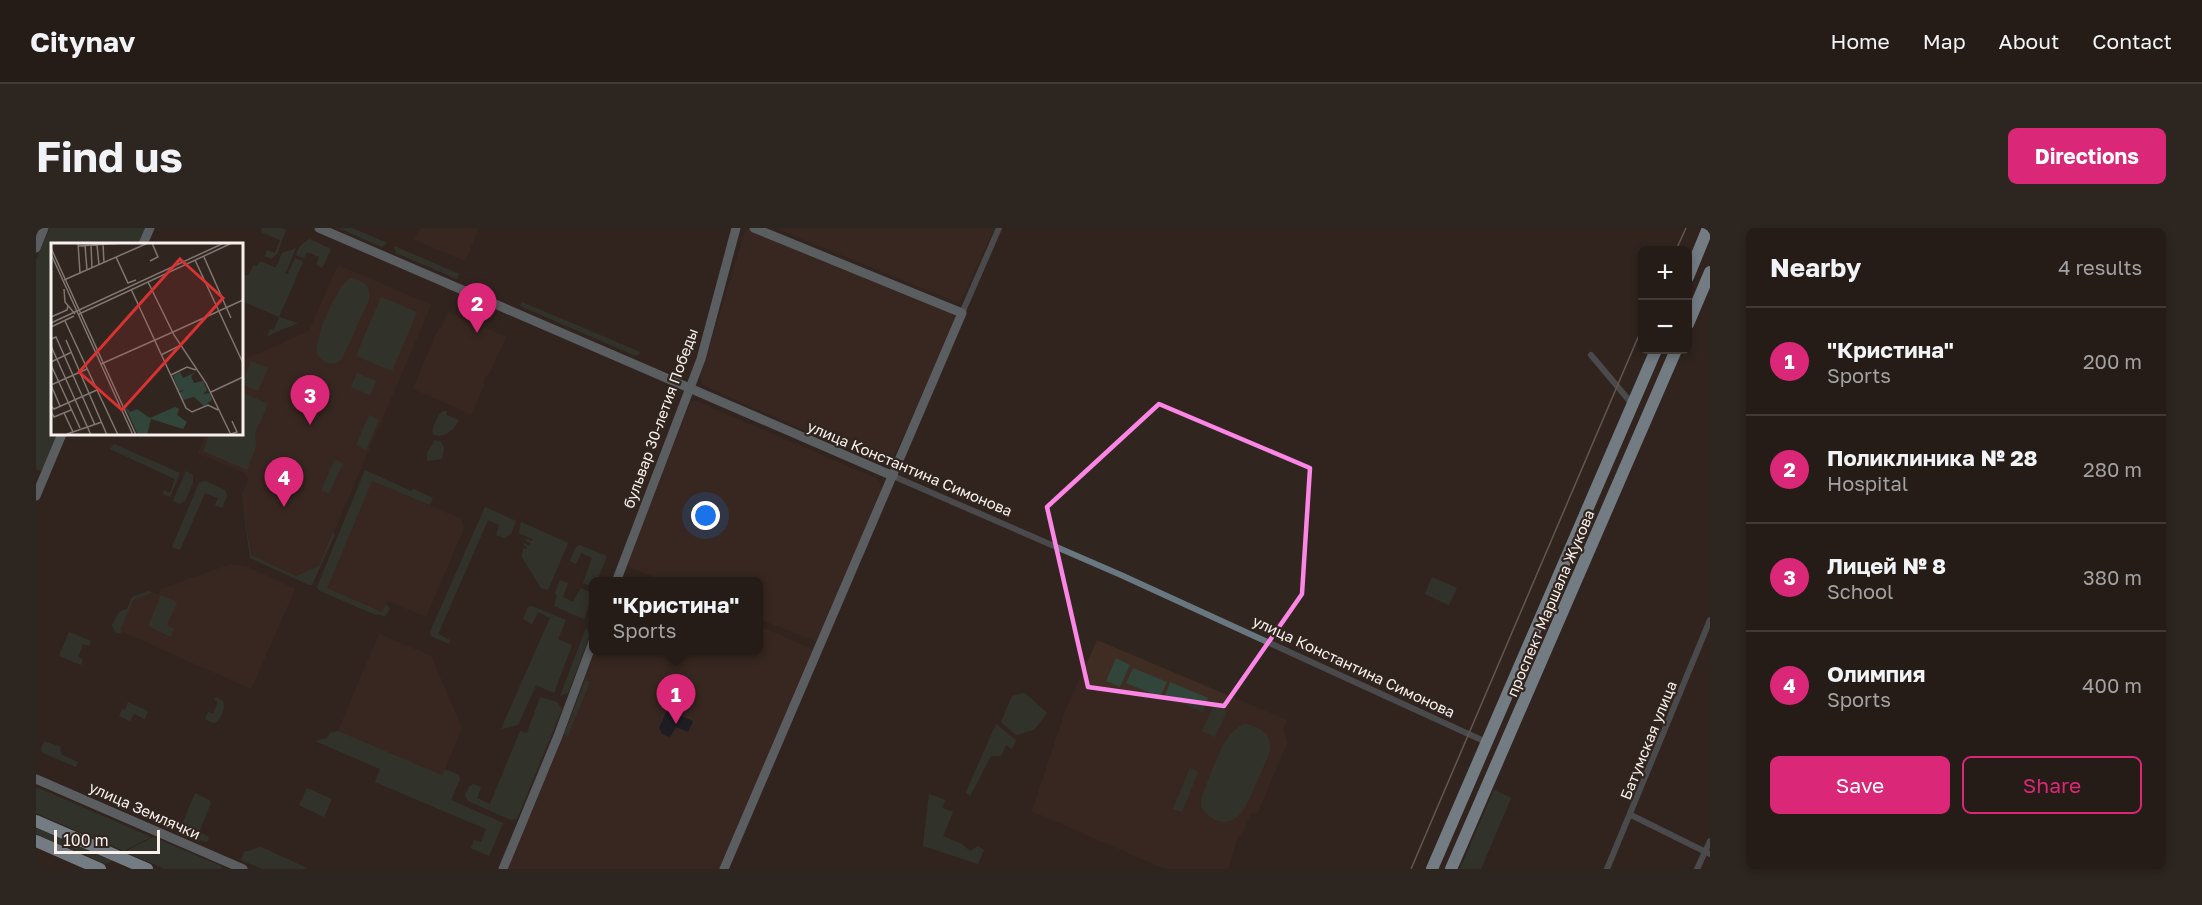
<!DOCTYPE html>
<html lang="en">
<head>
<meta charset="utf-8">
<style>
	:root { --surface:#251c17; --page:#2d2520; --text:#f1f3f6; --muted:#a3a1a1; --line:#423a36; --accent:#db2777 }
	body { margin:0; font-family:"Golos Text",sans-serif; background:var(--page); color:var(--text) }
	.controls { position:absolute; right:18px; top:18px; display:grid; overflow:hidden; border-radius:9px; box-shadow:0 3px 9px #0003 }
	.controls button { width:54px; height:54px; display:grid; place-items:center; padding:0; border:0; border-bottom:2px solid var(--line); background:var(--surface); color:var(--text); font:30px sans-serif }
	.scale { position:absolute; left:18px; bottom:15px; width:106px; box-sizing:border-box; padding-left:6px; border:3px solid #f9f0ec; border-top:0; font-size:16px; line-height:21px; white-space:nowrap; color:#f9f0ec; -webkit-text-stroke:4px #31251f; paint-order:stroke }
	.you { position:absolute; left:670px; top:288px; width:21px; height:21px; margin:-15px; border:4px solid #fff; border-radius:50%; background:#1a73e8; box-shadow:0 0 0 9px #1a73e833 }
	.badge { display:grid; place-items:center; width:39px; height:39px; border-radius:50%; background:var(--accent); color:#fff; font-size:20px; font-weight:700 }
	.pin { position:absolute; translate:-50% -50px; filter:drop-shadow(0 2px 3px #0008) }
	.pin::after { content:''; position:absolute; top:32px; width:21px; height:18px; background:inherit; clip-path:polygon(0 0,100% 0,50% 100%) }
	.popup { position:absolute; left:553px; top:349px; width:174px; height:78px; box-sizing:border-box; display:grid; place-content:center; border-radius:9px; background:var(--surface); filter:drop-shadow(0 2px 4px #0005); font-size:20px; white-space:nowrap; color:var(--muted) }
	.popup b { font-size:22px; color:var(--text) }
	.popup::after { content:''; position:absolute; left:50%; top:100%; margin-left:-12px; border:12px solid transparent; border-top-color:var(--surface) }
	.list { margin:0; padding:0; list-style:none }
	h2 { display:flex; justify-content:space-between; align-items:center; height:78px; margin:0; padding:0 24px; font-size:26px }
	h2 small { font-size:20px; font-weight:400; color:var(--muted) }
	.list li { display:grid; grid-template-columns:39px 1fr auto; gap:18px; align-items:center; box-sizing:border-box; height:108px; padding:0 24px; border-top:2px solid var(--line) }
	.list b { display:block; font-size:22px; white-space:nowrap }
	.list p { margin:0; font-size:20px; white-space:nowrap; color:var(--muted) }
	.list em { font-size:20px; font-style:normal; color:var(--muted) }
	.actions { display:flex; gap:12px; padding:18px 24px }
	.actions a { flex:1; padding:14px 0; border:2px solid var(--accent); border-radius:9px; text-align:center; font-size:21px; color:var(--accent) }
	.actions .main { background:var(--accent); color:#fff }
	.map { position:relative; flex:none; width:1674px; height:641px; overflow:hidden; border-radius:9px }
	header { display:flex; align-items:center; gap:36px; box-sizing:border-box; height:84px; padding:0 30px; background:var(--surface); border-bottom:2px solid var(--line) }
	header strong { font-size:28px }
	nav { display:flex; gap:33px; margin-inline-start:auto; font-size:21px }
	.intro { display:flex; align-items:center; justify-content:space-between; box-sizing:border-box; height:144px; padding:0 36px }
	h1 { margin:0; font-size:42px }
	.button { padding:15px 27px; border-radius:9px; background:var(--accent); color:#fff; font-size:21px; font-weight:700 }
	main { display:flex; gap:36px; padding:0 36px }
	aside { flex:1; background:var(--surface); border-radius:9px; box-shadow:0 3px 9px #0003 }
	.map>svg:first-child { display:block }
</style>
</head>
<body>
<header>
<strong>Citynav</strong>
<nav><a>Home</a><a>Map</a><a>About</a><a>Contact</a></nav>
</header>
<div class="intro"><h1>Find us</h1><a class="button">Directions</a></div>
<main>
<div class="map">
<svg width="1674" height="641" viewBox="0 0 1674 641">
	<rect width="100%" height="100%" fill="#31251f"/>
	<g fill="#3f2c22">
		<polygon points="385,0 443,0 429,33 377,11"/>
		<polygon points="739,0 958,0 926,71 920,74"/>
		<polygon points="710,1 714,1 916,84 918,94 872,198 856,231 852,234 849,236 843,235 671,159 665,155 665,147"/>
		<polygon points="302,37 395,77 283,338 260,348 215,327 206,267 212,251 209,245 162,225 170,206 206,206 206,133 273,103"/>
		<polygon points="412,84 470,109 453,146 449,149 447,155 448,158 435,186 377,161 400,106 404,100 408,101 406,98"/>
		<polygon points="657,173 665,175 839,250 845,256 845,265 782,414 723,391 722,354 628,353 593,339 592,336 653,177"/>
		<polygon points="336,253 425,291 428,300 390,389 352,373 347,384 290,360"/>
		<polygon points="195,336 210,338 259,361 215,461 83,402 97,372 116,365 122,367 125,361"/>
		<polygon points="723,398 778,422 683,641 472,641 525,514 560,423 722,422"/>
		<polygon points="343,406 395,428 426,500 406,547 302,503"/>
		<polygon points="1061,412 1251,492 1247,501 1251,515 1221,586 1215,584 1205,609 1202,608 1192,641 1129,641 996,583 1030,481"/>
	</g>
	<g fill="#32453b">
		<polygon points="14,0 110,0 103,16 16,16 16,206 22,206 6,243 0,241 0,32"/>
		<polygon points="226,0 245,0 250,2 241,26 235,31 229,28 231,22 239,25 244,12 225,4"/>
		<polygon points="302,0 316,0 351,15 346,19"/>
		<polygon points="273,11 295,21 286,40 280,37 283,29 271,24 268,30 260,27 264,18"/>
		<polygon points="358,18 423,46 421,51 360,25"/>
		<polygon points="260,20 249,46 252,46 259,30 267,34 243,89 262,95 231,108 234,101 238,102 243,89 206,73 206,48 212,47 218,37 221,38 224,33 240,40 246,25"/>
		<path d="M 315,50 C 329,53 334,59 333,72 L 306,131 C 296,139 288,136 281,126 C 278,110 301,57 315,50 Z"/>
		<polygon points="345,69 381,84 356,143 320,128"/>
		<polygon points="486,74 604,124 603,126 600,128 484,78"/>
		<polygon points="215,133 232,140 222,163 206,156"/>
		<polygon points="321,145 340,153 334,167 315,159"/>
		<polygon points="206,164 232,176 219,205 220,219 211,242 167,223 174,206 206,206"/>
		<path d="M 407,183 L 411,183 L 410,187 L 423,192 C 418,201 408,212 397,206 C 395,200 401,188 407,183 Z"/>
		<polygon points="333,187 343,192 330,222 320,217"/>
		<polygon points="399,212 405,214 408,220 406,231 391,233 391,225"/>
		<polygon points="78,216 144,245 134,269 126,266 128,262 134,265 139,251 74,221"/>
		<polygon points="299,232 307,235 293,266 285,262"/>
		<polygon points="329,242 375,263 378,261 397,270 394,277 336,253 291,360 346,384 350,377 352,378 354,381 349,388 341,386 340,387 284,363 281,359"/>
		<polygon points="150,243 157,247 157,255 149,273 144,276 137,273"/>
		<polygon points="169,253 189,262 191,268 186,280 179,277 182,270 169,265 144,322 136,319 163,255"/>
		<polygon points="206,270 215,327 260,348 283,338 297,305 299,306 276,357 273,357 214,330"/>
		<polygon points="449,279 480,293 475,306 468,310 460,307 463,297 452,292 402,406 414,412 413,416 395,408 394,404"/>
		<polygon points="485,294 532,315 512,362 505,360 486,329 487,320 490,321 491,319 488,317 488,315 494,318 495,315 490,313 490,311 496,313 497,311 483,305"/>
		<polygon points="544,317 571,328 561,353 558,354 557,359 547,355 556,330 545,325 540,336 534,333 540,319"/>
		<polygon points="1396,349 1421,360 1413,377 1389,366"/>
		<polygon points="524,352 532,355 527,369 537,374 545,360 557,366 548,391 518,378 521,367 519,365"/>
		<polygon points="113,363 122,367 116,365 97,372 84,402 87,404 82,405 78,403 76,397 83,384 91,381 96,369"/>
		<polygon points="125,367 141,374 131,397 138,401 135,409 112,398"/>
		<polygon points="496,378 530,392 522,411 536,417 518,465 500,457 482,497 465,501 514,390 502,384 496,396 487,391 492,379"/>
		<polygon points="550,400 554,407 532,465 524,468"/>
		<polygon points="33,404 55,413 53,418 47,416 42,429 47,431 45,437 23,428"/>
		<polygon points="1080,430 1094,437 1084,459 1070,453"/>
		<polygon points="1097,440 1131,454 1124,469 1090,455"/>
		<polygon points="549,452 554,454 532,508 528,507"/>
		<polygon points="1134,454 1172,470 1167,484 1129,468"/>
		<polygon points="989,465 1011,485 998,502 980,507 965,494 976,468"/>
		<path d="M 180,469 L 187,473 C 190,480 185,492 178,495 L 169,491 L 172,484 L 177,486 L 182,474 L 178,472 Z"/>
		<polygon points="504,469 521,474 526,481 481,591 475,592 432,573 429,567 433,559 437,556 445,559 441,570 454,576 484,503 491,505"/>
		<polygon points="92,474 112,483 109,491 98,486 94,493 83,488 86,481 89,482"/>
		<polygon points="1178,477 1191,483 1179,509 1166,503"/>
		<polygon points="960,496 980,512 976,521 970,517 965,528 955,528 934,568 930,564"/>
		<path d="M 1209,496 C 1225,498 1238,509 1233,526 C 1227,539 1212,578 1204,586 C 1190,601 1174,592 1165,579 L 1166,568 C 1175,548 1187,502 1209,496 Z"/>
		<polygon points="302,503 406,547 409,541 423,547 424,551 415,572 467,595 453,628 435,620 438,612 445,614 450,601 339,554 344,541 279,513 291,510 294,505"/>
		<polygon points="8,513 25,519 24,522 26,527 42,534 40,539 7,525 5,521"/>
		<polygon points="1154,540 1162,544 1146,584 1137,581"/>
		<polygon points="0,559 115,609 88,623 0,585"/>
		<polygon points="271,560 296,571 288,589 263,577"/>
		<polygon points="1458,562 1475,570 1445,641 1424,641"/>
		<polygon points="159,565 173,572 175,575 163,604 173,609 171,614 164,612 163,614 148,608 144,602"/>
		<polygon points="893,566 909,572 906,580 917,584 907,608 926,616 934,623 942,618 948,622 942,636 887,618"/>
		<polygon points="0,600 78,632 70,636 0,606"/>
		<polygon points="117,609 185,638 186,641 129,641 89,624"/>
		<polygon points="225,619 273,641 226,641 205,632 208,624"/>
	</g>
	<polygon fill="#051529" points="631,482 657,493 652,504 640,499 634,509 626,506 623,500"/>
	<g fill="none" stroke-linecap="round" stroke-linejoin="round">
		<g stroke="#697780" stroke-width="6">
			<polyline points="926,85 963,0"/>
			<polyline points="1555,127 1597,177"/>
			<polyline points="857,248 1085,347 1450,514"/>
			<polyline points="1595,587 1674,626"/>
			<polyline points="1571,641 1674,392"/>
			<polyline points="1661,641 1674,613"/>
		</g>
		<g stroke="#8ea4b2" stroke-width="9">
			<polyline points="283,0 857,248"/>
			<polyline points="107,16 114,0"/>
			<polyline points="0,20 8,0"/>
			<polyline points="0,268 26,206"/>
			<polyline points="580,354 665,131 700,0"/>
			<polyline points="0,551 207,641"/>
			<polyline points="467,641 522,508 558,411"/>
			<polyline points="688,641 926,85 718,0"/>
		</g>
		<g stroke="#c4e6fc" stroke-width="12">
			<polyline points="1652,49 1672,0"/>
			<polyline points="1652,96 1674,44"/>
			<polyline points="0,593 111,641"/>
			<polyline points="0,613 64,641"/>
			<polyline points="1396,641 1620,122"/>
			<polyline points="1415,641 1640,122"/>
		</g>
		<g stroke="#9d928e" stroke-width="1.5">
			<polyline points="1640,22 1650,0"/>
			<polyline points="1375,641 1606,100"/>
		</g>
	</g>
	<path d="M0 0H1674V641H0ZM 1123,176 L 1274,240 L 1266,366 L 1188,478 L 1052,459 L 1011,279 Z" fill="#31251f" fill-opacity=".55" fill-rule="evenodd"/>
	<path fill="none" stroke="#fb86e5" stroke-width="4.5" stroke-linejoin="round" d="M 1123,176 L 1274,240 L 1266,366 L 1188,478 L 1052,459 L 1011,279 Z"/>
	<g text-anchor="middle" dominant-baseline="central" stroke-width="4.5" stroke-linejoin="round" paint-order="stroke">
		<g font-size="15" fill="#f9f0ec" stroke="#31251f">
			<text transform="translate(624 190) rotate(-70)">бульвар 30-летия Победы</text>
			<text transform="translate(874 240) rotate(23)">улица Константина Симонова</text>
			<text transform="translate(1514 375) rotate(-67)">проспект Маршала Жукова</text>
			<text transform="translate(1318 438) rotate(25)">улица Константина Симонова</text>
			<text transform="translate(1612 512) rotate(-68)">Батумская улица</text>
			<text transform="translate(109 582) rotate(24)">улица Землячки</text>
		</g>
	</g>
	<g transform="translate(15 15)">
		<rect width="192" height="192" fill="#31251f"/>
		<path d="M 129,129 L 132,135 L 145,129 L 140,133 L 143,140 L 152,138 L 156,147 L 152,151 L 159,150 L 161,157 L 153,163 L 143,154 L 132,157 L 128,150 L 134,147 L 128,148 L 122,133 ZM 74,163 L 79,169 L 86,166 L 99,175 L 124,164 L 128,166 L 126,172 L 136,179 L 132,186 L 100,176 L 96,192 L 87,192 Z" fill="#32453b"/>
		<path fill="none" stroke="#817671" stroke-width="1.5" d="M 27,0 L 29,30M 52,1 L 53,20M 34,2 L 36,27M 40,2 L 41,25M 46,2 L 48,22M 27,3 L 73,0M 0,5 L 85,192M 0,11 L 82,192M 65,14 L 77,40 L 85,37M 153,14 L 180,75M 144,17 L 192,120M 99,18 L 107,14 L 101,0M 13,37 L 97,0M 97,39 L 123,92 L 155,140 L 180,192M 13,46 L 14,59 L 24,71M 80,46 L 135,165 L 141,169 L 157,162 L 167,167M 28,71 L 181,0M 0,74 L 16,67 L 17,63M 14,78 L 67,192M 0,80 L 173,0M 0,84 L 23,73M 122,89 L 192,57M 0,96 L 5,94 L 44,182M 15,97 L 56,192M 0,103 L 40,192M 110,112 L 130,102M 0,119 L 21,109M 50,121 L 122,89M 0,122 L 29,185M 120,132 L 136,124 L 145,127M 0,142 L 36,126M 0,142 L 9,163M 160,149 L 192,134M 0,163 L 3,166 L 46,147M 0,169 L 3,174 L 20,167M 13,170 L 22,189M 16,191 L 51,179M 180,191 L 186,189 L 181,178"/>
		<path fill="#d83232" fill-opacity="0.15" stroke="#d83232" stroke-width="3" d="M 129,16 L 172,55 L 71,167 L 28,129 Z"/>
		<rect width="192" height="192" fill="none" stroke="#f9f0ec" stroke-width="3"/>
	</g>
</svg>
<div class="controls">
<button>+</button>
<button>−</button>
</div>
<div class="scale">100 m</div>
<div class="you"></div>
<div class="pin badge" style="left:640px;top:496px">1</div>
<div class="popup"><b>&quot;Кристина&quot;</b>Sports</div>
<div class="pin badge" style="left:441px;top:105px">2</div>
<div class="pin badge" style="left:274px;top:197px">3</div>
<div class="pin badge" style="left:248px;top:279px">4</div>
</div>
<aside>
<h2>Nearby<small>4 results</small></h2>
<ul class="list">
<li><span class="badge">1</span><div><b>&quot;Кристина&quot;</b><p>Sports</p></div><em>200 m</em></li>
<li><span class="badge">2</span><div><b>Поликлиника № 28</b><p>Hospital</p></div><em>280 m</em></li>
<li><span class="badge">3</span><div><b>Лицей № 8</b><p>School</p></div><em>380 m</em></li>
<li><span class="badge">4</span><div><b>Олимпия</b><p>Sports</p></div><em>400 m</em></li>
</ul>
<div class="actions"><a class="main">Save</a><a>Share</a></div>
</aside>
</main>
</body>
</html>
